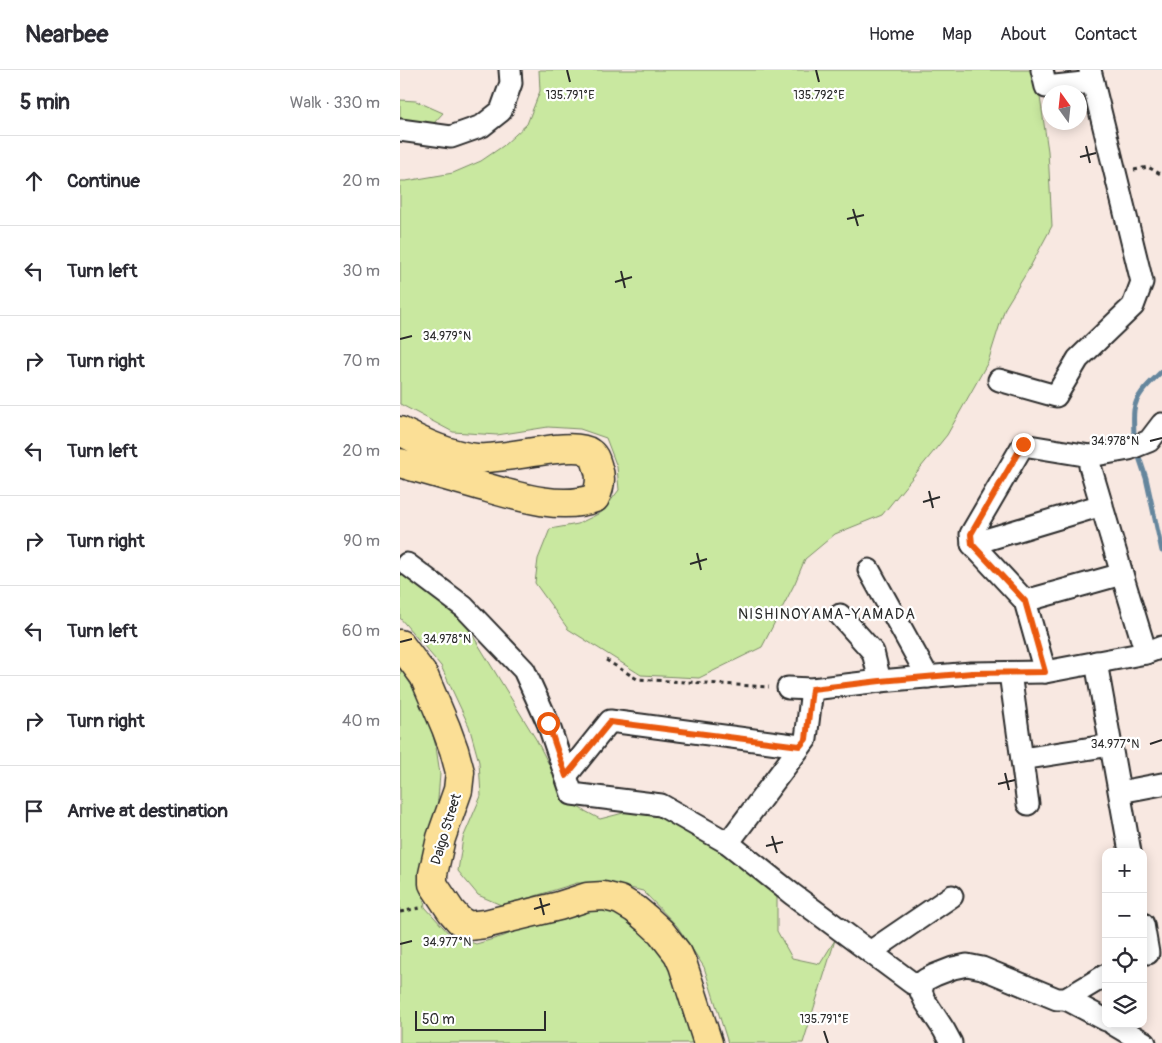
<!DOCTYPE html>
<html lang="en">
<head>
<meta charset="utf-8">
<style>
	:root { --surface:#fff; --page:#f2f2f3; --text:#2b2b33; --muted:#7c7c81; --line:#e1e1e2 }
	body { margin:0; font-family:Pangolin,sans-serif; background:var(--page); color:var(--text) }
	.controls { position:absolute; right:15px; bottom:15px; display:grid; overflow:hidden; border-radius:10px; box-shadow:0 2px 12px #0003 }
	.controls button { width:45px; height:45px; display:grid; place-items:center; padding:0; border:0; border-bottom:1px solid var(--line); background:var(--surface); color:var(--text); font:25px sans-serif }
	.compass { position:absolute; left:642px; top:15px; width:45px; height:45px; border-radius:50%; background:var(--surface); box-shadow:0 2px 12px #0003; rotate:345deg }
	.scale { position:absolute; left:15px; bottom:12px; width:131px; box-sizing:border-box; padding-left:5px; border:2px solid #2b2b2b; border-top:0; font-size:14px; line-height:18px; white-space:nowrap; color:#2b2b2b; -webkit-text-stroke:4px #fff; paint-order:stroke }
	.stop { position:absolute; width:15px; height:15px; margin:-11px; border:4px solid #ea580c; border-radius:50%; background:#fff }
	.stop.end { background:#ea580c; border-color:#fff; box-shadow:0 1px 5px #0008 }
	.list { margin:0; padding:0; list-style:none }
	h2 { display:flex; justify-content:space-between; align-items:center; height:65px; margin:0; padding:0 20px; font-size:21px }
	h2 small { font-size:16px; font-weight:400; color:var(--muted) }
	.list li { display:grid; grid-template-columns:32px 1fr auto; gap:15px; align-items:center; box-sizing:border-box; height:90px; padding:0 20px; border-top:1px solid var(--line) }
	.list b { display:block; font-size:19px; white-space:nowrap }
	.list em { font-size:16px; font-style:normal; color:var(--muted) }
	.icon { flex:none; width:28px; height:28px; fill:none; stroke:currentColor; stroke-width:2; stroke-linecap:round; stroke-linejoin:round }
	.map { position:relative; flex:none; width:762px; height:973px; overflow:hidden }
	header { display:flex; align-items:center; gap:30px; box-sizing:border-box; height:70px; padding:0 25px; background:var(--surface); border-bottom:1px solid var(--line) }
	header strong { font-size:24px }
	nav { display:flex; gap:28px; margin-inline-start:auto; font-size:18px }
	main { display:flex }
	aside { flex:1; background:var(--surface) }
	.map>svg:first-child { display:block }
</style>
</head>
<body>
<header>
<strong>Nearbee</strong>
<nav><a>Home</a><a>Map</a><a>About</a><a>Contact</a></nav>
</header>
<main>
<aside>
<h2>5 min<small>Walk · 330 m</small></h2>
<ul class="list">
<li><svg class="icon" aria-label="ahead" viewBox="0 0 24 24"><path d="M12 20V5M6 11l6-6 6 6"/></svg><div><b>Continue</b></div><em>20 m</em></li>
<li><svg class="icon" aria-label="left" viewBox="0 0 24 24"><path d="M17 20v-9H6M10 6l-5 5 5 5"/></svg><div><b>Turn left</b></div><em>30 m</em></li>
<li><svg class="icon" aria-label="right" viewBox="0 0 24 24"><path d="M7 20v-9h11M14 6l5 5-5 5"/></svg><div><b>Turn right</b></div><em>70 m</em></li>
<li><svg class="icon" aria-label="left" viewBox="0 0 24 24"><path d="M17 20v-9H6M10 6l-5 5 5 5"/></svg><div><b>Turn left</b></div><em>20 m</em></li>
<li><svg class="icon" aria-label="right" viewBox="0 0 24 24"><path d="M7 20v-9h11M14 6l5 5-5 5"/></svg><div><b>Turn right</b></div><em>90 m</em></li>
<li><svg class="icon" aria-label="left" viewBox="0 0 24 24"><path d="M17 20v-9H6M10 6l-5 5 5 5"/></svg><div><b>Turn left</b></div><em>60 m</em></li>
<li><svg class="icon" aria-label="right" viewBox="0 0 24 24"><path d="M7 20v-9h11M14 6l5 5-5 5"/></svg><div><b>Turn right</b></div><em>40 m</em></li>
<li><svg class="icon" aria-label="arrive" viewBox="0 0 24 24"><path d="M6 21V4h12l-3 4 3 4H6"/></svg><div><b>Arrive at destination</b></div></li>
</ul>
</aside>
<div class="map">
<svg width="762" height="973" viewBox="0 0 762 973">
	<rect width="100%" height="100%" fill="#f8e8e1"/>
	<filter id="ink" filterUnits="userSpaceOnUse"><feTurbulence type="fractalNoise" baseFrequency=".02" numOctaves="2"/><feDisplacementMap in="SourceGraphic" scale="10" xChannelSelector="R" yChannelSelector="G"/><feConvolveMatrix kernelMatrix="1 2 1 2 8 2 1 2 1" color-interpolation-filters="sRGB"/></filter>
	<g filter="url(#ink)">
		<g fill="#c9e8a0" stroke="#7a8a66">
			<polygon points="139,0 636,0 648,81 652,156 630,197 605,238 588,292 547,365 482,445 435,464 405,489 395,513 362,577 299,608 241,605 168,559 135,513 138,489 150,459 178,454 202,442 219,420 217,397 206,368 180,359 148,357 97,365 53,362 0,334 0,111 6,111 53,103 81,91 103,76 127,54 140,21"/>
			<polygon points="0,30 16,31 43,43 33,54 0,48"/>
			<polygon points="0,490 36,505 137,671 168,732 200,749 235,740 285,753 377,823 377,861 392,888 420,894 435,870 403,973 328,973 304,897 277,856 243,821 213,814 177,813 132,827 101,835 78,825 58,801 63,768 81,726 79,692 69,656 41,596 0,548"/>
			<polygon points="0,598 25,636 36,677 40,704 37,742 19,806 25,837 51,866 76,874 104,866 142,849 174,842 212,840 248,863 266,888 301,973 0,973"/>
		</g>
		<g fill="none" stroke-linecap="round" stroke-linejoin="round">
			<g stroke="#65869d" stroke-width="5">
				<path d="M 734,368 C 734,359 733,349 734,340 C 736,324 751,312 762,301"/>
				<polyline points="738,384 746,408 762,481"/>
			</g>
			<defs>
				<g id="minor">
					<polyline points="642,0 646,17 693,12"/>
					<polyline points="0,60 51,67 82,56 101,41 111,13 110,0"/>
					<polyline points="599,310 656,326 678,289 733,236 742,212 690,0"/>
					<polyline points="690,386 690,396 722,504 746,583"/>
					<polyline points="572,474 702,435"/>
					<polyline points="7,494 64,537 124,600 148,653 172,724 261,735 328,773 392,824 512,913 523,914"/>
					<polyline points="469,500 528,607"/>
					<polyline points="625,531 722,504"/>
					<polyline points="440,545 473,582 480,611"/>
					<polyline points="696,592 730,782"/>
					<polyline points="645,602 625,531 572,474 571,464 623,375 690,386 729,379 749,371 762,354"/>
					<polyline points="610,603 628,734"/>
					<polyline points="388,618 412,619 480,611 571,603 645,602 746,583 762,577"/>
					<polyline points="622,689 711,675"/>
					<polyline points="166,706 210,651 400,676"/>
					<polyline points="720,722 762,714"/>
					<polyline points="328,773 406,669 412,619"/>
					<polyline points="743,854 748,883"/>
					<polyline points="470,882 552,826"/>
					<polyline points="666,929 706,950"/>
					<polyline points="713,954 745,973"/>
					<polyline points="551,973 544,960 525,931 521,922 523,914 525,910 535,905 553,898 567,895 582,898 657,929 666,929 706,905"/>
				</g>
				<g id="major">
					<path d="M 0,361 C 24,373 49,385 76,388 C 101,391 173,370 189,382 C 195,385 196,392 198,398 C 202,409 200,418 195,428 C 159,442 110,424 74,414 C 50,407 25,400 0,393"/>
					<polyline points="0,574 24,606 46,658 54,680 60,702 58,720 41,768 33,804 33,814 51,841 59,850 68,856 85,854 159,836 187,827 204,826 220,830 235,839 247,849 261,862 278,884 283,895 308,973"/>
				</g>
			</defs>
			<use href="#minor" stroke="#2b2b2b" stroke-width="25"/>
			<use href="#major" stroke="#2b2b2b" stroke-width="31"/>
			<g stroke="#2b2b2b" stroke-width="3" stroke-dasharray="4 4" stroke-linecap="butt">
				<polyline points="734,100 748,97 762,105"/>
				<polyline points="206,590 237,609 369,617"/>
				<polyline points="0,842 24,837"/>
			</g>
			<use href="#minor" stroke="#fff" stroke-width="21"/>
			<use href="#major" stroke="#fbdf96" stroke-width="28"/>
		</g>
	</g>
	<g fill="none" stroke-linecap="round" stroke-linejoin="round" filter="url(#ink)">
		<polyline stroke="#ea580c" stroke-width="6" points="148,653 166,706 210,652 400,676 406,669 412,619 480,611 572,603 645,602 625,531 572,474 571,464 623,374"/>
	</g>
	<path fill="none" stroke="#2b2b2b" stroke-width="2" d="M 167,0 L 170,12M 416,0 L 419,12M 686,76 L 690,93M 680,87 L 696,83M 453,139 L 458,156M 447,149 L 464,145M 221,201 L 225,218M 215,212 L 232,207M 0,269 L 12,266M 750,371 L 762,368M 529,421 L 533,438M 523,432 L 540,427M 297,483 L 301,500M 290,494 L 307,489M 0,572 L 12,569M 750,674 L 762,670M 605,703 L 609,720M 598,714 L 615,710M 372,766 L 377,783M 366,776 L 383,772M 140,828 L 144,845M 134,839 L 150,834M 0,874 L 12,871M 424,961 L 428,973"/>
	<g text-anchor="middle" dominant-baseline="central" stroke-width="4.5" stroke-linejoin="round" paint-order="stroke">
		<g font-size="14" fill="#2b2b2b" stroke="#fff">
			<text transform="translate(46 759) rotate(-73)">Daigo Street</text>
		</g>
		<g font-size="15" letter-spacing="1" fill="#2b2b2b" stroke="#fff">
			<text x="427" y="544">NISHINOYAMA-YAMADA</text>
		</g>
	</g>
	<g font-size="12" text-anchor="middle" fill="#2b2b2b" stroke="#fff" stroke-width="4.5" stroke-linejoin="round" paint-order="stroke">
		<text x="170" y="29">135.791°E</text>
		<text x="419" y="29">135.792°E</text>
		<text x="47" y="270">34.979°N</text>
		<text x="715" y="375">34.978°N</text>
		<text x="47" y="573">34.978°N</text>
		<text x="715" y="678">34.977°N</text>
		<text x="47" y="876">34.977°N</text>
		<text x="424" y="953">135.791°E</text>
	</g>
</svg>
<div class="controls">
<button>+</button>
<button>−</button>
<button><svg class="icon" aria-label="locate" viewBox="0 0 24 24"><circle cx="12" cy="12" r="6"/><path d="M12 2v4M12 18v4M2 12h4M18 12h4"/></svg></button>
<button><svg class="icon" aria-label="layers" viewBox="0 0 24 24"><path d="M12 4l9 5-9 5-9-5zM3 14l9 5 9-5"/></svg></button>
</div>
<svg class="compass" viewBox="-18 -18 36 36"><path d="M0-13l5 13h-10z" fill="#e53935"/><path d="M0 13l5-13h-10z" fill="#7c7c81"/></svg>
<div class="scale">50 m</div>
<div class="stop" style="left:148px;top:653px"></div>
<div class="stop end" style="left:623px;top:374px"></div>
</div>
</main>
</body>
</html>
